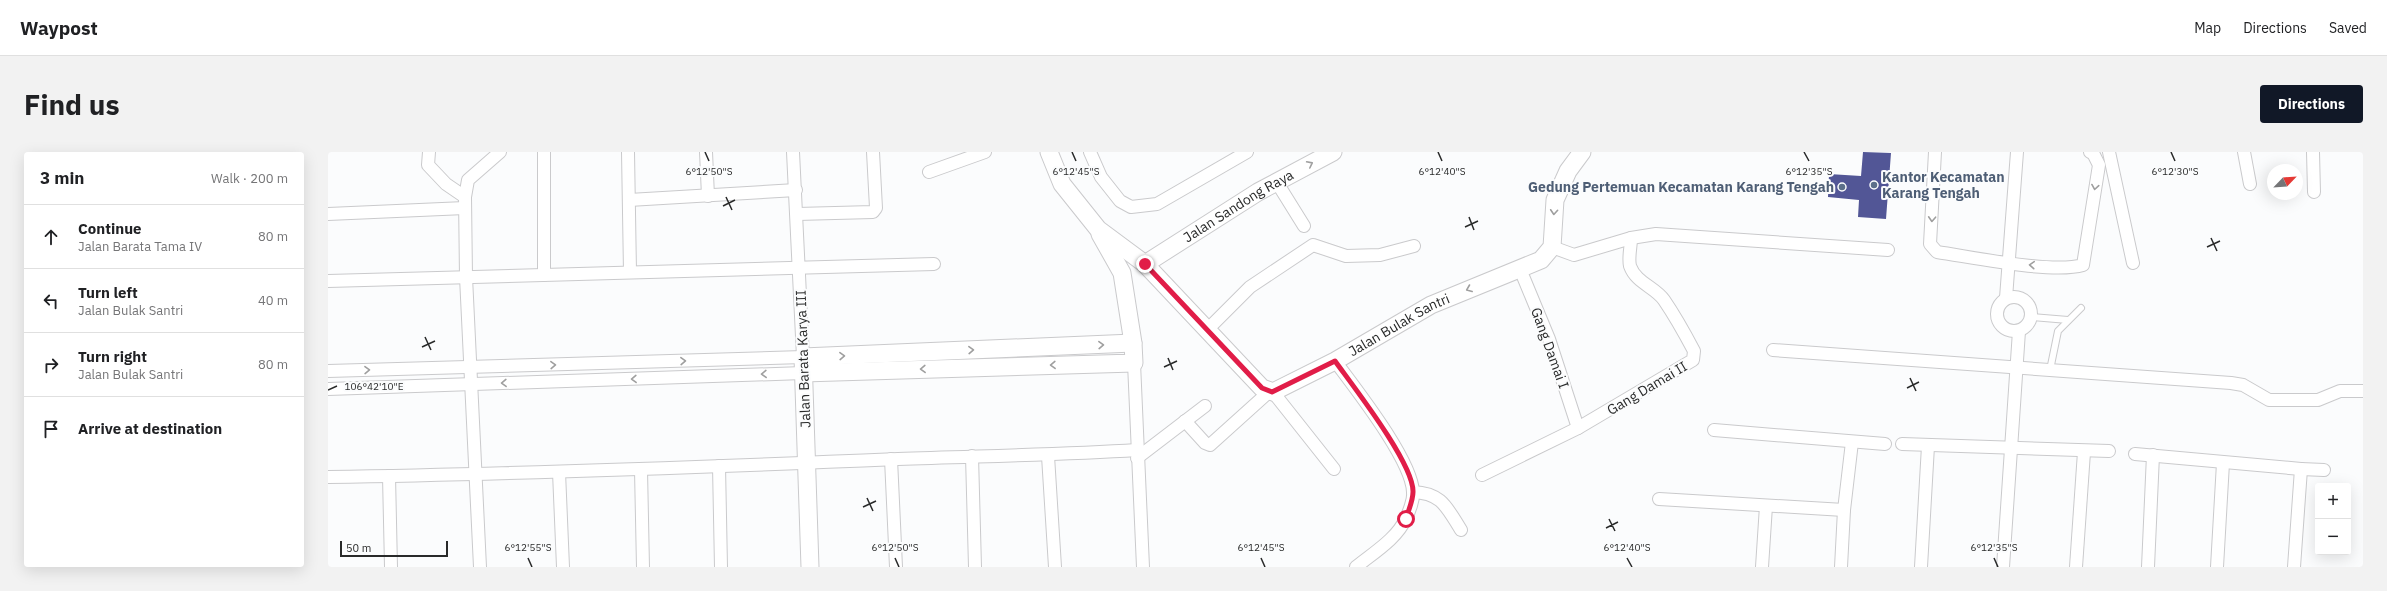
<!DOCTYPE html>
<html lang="en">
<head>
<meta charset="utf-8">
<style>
	:root { --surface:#fff; --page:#f2f2f2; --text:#202124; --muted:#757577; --line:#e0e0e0; --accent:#111827 }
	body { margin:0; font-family:"IBM Plex Sans",sans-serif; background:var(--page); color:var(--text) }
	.controls { position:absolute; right:12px; bottom:12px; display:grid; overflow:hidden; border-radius:4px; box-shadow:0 4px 16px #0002 }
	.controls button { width:36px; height:36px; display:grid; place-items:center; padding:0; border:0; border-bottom:1px solid var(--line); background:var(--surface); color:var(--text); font:20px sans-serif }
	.compass { position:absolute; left:1939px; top:12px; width:36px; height:36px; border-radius:50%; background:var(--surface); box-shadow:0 4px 16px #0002; rotate:65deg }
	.scale { position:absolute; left:12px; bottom:10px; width:108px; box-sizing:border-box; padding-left:4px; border:2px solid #292a2a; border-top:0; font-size:11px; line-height:14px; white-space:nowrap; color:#292a2a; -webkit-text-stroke:3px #fbfcfd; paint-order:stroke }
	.stop { position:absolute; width:12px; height:12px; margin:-9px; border:3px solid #e11d48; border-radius:50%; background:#fff }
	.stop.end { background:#e11d48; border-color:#fff; box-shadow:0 1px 4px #0008 }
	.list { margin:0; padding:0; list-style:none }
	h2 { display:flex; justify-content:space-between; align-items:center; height:52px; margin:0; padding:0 16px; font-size:17px }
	h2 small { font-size:13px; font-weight:400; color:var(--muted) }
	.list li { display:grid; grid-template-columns:26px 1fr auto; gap:12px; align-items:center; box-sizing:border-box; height:64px; padding:0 16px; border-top:1px solid var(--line) }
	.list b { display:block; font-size:15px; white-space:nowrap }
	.list p { margin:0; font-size:13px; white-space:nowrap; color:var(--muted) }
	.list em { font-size:13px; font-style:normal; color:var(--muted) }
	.icon { flex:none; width:22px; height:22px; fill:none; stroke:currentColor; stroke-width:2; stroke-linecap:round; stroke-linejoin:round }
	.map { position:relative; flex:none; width:2035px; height:415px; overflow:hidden; border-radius:4px }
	header { display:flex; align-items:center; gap:24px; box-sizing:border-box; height:56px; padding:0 20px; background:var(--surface); border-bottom:1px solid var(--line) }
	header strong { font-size:19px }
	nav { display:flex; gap:22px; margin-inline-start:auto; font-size:14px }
	.intro { display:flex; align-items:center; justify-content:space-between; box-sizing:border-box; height:96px; padding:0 24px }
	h1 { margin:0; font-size:28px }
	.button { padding:10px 18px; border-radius:4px; background:var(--accent); color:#fff; font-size:14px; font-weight:700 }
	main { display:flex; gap:24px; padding:0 24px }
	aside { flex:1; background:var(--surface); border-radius:4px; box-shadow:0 4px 16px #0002 }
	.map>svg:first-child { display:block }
</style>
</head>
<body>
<header>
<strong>Waypost</strong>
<nav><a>Map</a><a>Directions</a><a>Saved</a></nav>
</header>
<div class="intro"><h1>Find us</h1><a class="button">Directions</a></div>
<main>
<aside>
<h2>3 min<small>Walk · 200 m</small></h2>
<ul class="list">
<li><svg class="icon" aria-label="ahead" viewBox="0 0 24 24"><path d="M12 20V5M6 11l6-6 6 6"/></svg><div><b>Continue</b><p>Jalan Barata Tama IV</p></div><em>80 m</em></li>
<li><svg class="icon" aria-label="left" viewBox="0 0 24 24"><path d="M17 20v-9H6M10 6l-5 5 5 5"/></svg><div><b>Turn left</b><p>Jalan Bulak Santri</p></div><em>40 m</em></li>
<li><svg class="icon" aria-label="right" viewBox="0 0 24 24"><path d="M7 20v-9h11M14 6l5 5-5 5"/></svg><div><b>Turn right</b><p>Jalan Bulak Santri</p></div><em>80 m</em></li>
<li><svg class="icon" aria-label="arrive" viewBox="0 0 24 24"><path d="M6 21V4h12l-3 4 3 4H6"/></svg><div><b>Arrive at destination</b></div></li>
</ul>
</aside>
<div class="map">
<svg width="2035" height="415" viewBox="0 0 2035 415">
	<rect width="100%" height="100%" fill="#fbfcfd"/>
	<polygon fill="#525696" points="1535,0 1563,1 1558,67 1530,65 1531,48 1500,45 1501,22 1533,24"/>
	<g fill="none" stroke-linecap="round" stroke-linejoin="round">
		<defs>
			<g id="lane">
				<polyline points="1703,165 1740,168"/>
				<polyline points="1722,218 1730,179 1753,156"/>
			</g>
			<g id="street">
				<polyline points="101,0 100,13 118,32 137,45"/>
				<polyline points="216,0 216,123"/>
				<polyline points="300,0 302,120"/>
				<polyline points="378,0 380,44"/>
				<polyline points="762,0 773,25 792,49 803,55 829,52 919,0"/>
				<path d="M 1607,0 L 1602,92 L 1609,100 C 1644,105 1724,122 1755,113 L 1771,13 L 1765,1 L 1762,0"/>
				<polyline points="1781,0 1805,111"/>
				<polyline points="1916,0 1922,32"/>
				<polyline points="1985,0 1986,40"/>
				<polyline points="601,20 657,0"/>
				<polyline points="948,29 976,74"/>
				<polyline points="301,48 468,38"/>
				<polyline points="0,62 137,56"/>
				<polyline points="469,62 545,60 548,56 545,0"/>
				<polyline points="1224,95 1246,103 1303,86 1328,82 1560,98"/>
				<polyline points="1192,117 1221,187 1250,276"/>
				<polyline points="0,129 606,112"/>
				<circle cx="1686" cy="162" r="17"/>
				<polyline points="1678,146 1689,0"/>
				<polyline points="878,179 922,135 985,93 1018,104 1052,103 1086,94"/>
				<polyline points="1445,198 1903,231 1915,233 1941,248 1990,248 2012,239 2035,239"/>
				<path d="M 1007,209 C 1027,236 1084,308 1085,340 C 1086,347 1081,360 1078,366 C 1069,387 1045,401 1028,415"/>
				<polyline points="806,211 815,415"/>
				<polyline points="0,219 475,205 465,0"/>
				<polyline points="0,237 475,221"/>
				<polyline points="945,240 1006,317"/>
				<polyline points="857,269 877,291 882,293 942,239"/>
				<polyline points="1386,278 1557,292"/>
				<polyline points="1574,292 1781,299"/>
				<polyline points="1807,302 1973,317 1966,415"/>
				<polyline points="644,304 647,415"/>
				<polyline points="720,304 727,415"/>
				<polyline points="809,306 877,254"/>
				<polyline points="563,307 568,415"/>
				<polyline points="391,314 393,415"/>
				<polyline points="1973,317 1996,318"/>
				<polyline points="313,318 315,415"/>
				<polyline points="231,320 235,415"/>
				<path d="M 1154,323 L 1250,276 L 1365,208 L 1366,199 C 1357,182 1347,164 1336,148 C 1327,135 1308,131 1302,114 C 1300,106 1303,95 1303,86"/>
				<polyline points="61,324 63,415"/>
				<path d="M 0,325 C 190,322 380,315 570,307 C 650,304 729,303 809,298"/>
				<path d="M 1085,340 C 1114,341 1119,356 1133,378"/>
				<polyline points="1331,347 1516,358"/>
				<polyline points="152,415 138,125 137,45 140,28 172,0"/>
				<polyline points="1434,415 1438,354"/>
				<polyline points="1513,415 1516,358 1524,290"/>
				<polyline points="1593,415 1600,294"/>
				<polyline points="1675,415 1691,179"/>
				<polyline points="1748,415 1756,300"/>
				<polyline points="1820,415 1825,303"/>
				<polyline points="1889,415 1895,311"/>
			</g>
			<g id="secondary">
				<path id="s1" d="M 721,0 L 734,32 L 770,77 L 817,112 L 934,236 L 945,240 L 1007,209 L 1103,153 L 1213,108 L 1224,95 L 1227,48 L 1240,19 L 1254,0"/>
				<path id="s2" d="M 817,112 L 930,40 L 1005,0"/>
				<polyline points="475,221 806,211 805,191 794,121 772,82"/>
				<polyline points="482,415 475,205 805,191"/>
			</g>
		</defs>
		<use href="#lane" stroke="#cacacc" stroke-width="8"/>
		<use href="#street" stroke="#cacacc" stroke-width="14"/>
		<use href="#secondary" stroke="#cacacc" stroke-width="19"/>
		<use href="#lane" stroke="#fff" stroke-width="6"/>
		<use href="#street" stroke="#fff" stroke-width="12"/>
		<use href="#secondary" stroke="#fff" stroke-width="17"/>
	</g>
	<defs><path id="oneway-chevron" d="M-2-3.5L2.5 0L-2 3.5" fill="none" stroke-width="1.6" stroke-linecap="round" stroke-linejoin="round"/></defs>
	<g stroke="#9f9f9f">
		<use href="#oneway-chevron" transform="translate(982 12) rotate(-27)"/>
		<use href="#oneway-chevron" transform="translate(1767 35) rotate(99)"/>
		<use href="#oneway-chevron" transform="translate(1226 60) rotate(94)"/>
		<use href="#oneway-chevron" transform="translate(1604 67) rotate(93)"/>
		<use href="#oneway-chevron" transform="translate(1704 113) rotate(-176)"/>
		<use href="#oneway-chevron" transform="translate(1141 137) rotate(158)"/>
		<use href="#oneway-chevron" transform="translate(773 193) rotate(-2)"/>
		<use href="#oneway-chevron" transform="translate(643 198) rotate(-2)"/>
		<use href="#oneway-chevron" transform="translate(514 204) rotate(-2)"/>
		<use href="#oneway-chevron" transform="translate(355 209) rotate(-2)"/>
		<use href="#oneway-chevron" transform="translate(225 213) rotate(-2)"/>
		<use href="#oneway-chevron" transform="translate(725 213) rotate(178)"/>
		<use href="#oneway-chevron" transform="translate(595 217) rotate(178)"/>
		<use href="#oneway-chevron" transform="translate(39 218) rotate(-1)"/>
		<use href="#oneway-chevron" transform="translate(436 222) rotate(178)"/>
		<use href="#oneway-chevron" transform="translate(306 227) rotate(178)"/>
		<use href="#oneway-chevron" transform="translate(176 231) rotate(178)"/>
	</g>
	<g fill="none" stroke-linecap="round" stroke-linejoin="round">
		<path stroke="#e11d48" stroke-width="5" d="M 817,112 L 934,236 L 944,240 L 1007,209 C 1025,234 1086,312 1085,340 C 1085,349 1080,359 1078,367"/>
	</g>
	<path fill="none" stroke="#292a2a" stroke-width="1.5" d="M 377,0 L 381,9M 744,0 L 748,9M 1110,0 L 1114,9M 1476,0 L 1481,9M 1843,0 L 1847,9M 398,45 L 404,58M 395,54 L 407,48M 1141,65 L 1146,78M 1137,75 L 1150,69M 1883,86 L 1889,99M 1879,95 L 1892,89M 97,185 L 103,198M 94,195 L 107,189M 840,206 L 845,218M 836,215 L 849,209M 1582,226 L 1588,239M 1579,236 L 1591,230M 0,238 L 9,234M 539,346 L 545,359M 535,355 L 548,349M 1281,367 L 1287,379M 1278,376 L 1290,370M 200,406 L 204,415M 567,406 L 571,415M 933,406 L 937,415M 1299,406 L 1304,415M 1666,406 L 1670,415"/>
	<g fill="#5c6f8a" stroke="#fbfcfd" stroke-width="1.5">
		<circle cx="1546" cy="33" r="4"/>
		<circle cx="1514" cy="35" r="4"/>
	</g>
	<g text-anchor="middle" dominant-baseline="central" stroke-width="4" stroke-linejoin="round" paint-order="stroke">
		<g font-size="14" font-weight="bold" fill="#4e5e75" stroke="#fbfcfd" text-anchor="start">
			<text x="1554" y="25">Kantor Kecamatan<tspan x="1554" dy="16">Karang Tengah</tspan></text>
			<text x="1506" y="35" text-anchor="end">Gedung Pertemuan Kecamatan Karang Tengah</text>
		</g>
		<g font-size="14" fill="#292a2a" stroke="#fbfcfd">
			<text stroke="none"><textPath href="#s2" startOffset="110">Jalan Sandong Raya</textPath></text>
			<text stroke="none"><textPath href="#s1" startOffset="476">Jalan Bulak Santri</textPath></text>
			<text transform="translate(1222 196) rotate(70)">Gang Damai I</text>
			<text transform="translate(475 207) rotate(-92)">Jalan Barata Karya III</text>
			<text transform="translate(1319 236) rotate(-31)">Gang Damai II</text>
		</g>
	</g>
	<g font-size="10" text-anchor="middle" fill="#292a2a" stroke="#fbfcfd" stroke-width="4" stroke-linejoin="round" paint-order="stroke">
		<text x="381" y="23">6°12'50"S</text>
		<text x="748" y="23">6°12'45"S</text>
		<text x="1114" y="23">6°12'40"S</text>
		<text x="1481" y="23">6°12'35"S</text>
		<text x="1847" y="23">6°12'30"S</text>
		<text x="46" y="238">106°42'10"E</text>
		<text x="200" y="399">6°12'55"S</text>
		<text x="567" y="399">6°12'50"S</text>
		<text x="933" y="399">6°12'45"S</text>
		<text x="1299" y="399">6°12'40"S</text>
		<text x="1666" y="399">6°12'35"S</text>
	</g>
</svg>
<div class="controls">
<button>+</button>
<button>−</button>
</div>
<svg class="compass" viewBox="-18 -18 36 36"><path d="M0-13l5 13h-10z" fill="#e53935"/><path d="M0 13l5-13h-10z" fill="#757577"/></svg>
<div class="scale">50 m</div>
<div class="stop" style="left:1078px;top:367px"></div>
<div class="stop end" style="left:817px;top:112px"></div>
</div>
</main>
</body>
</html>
